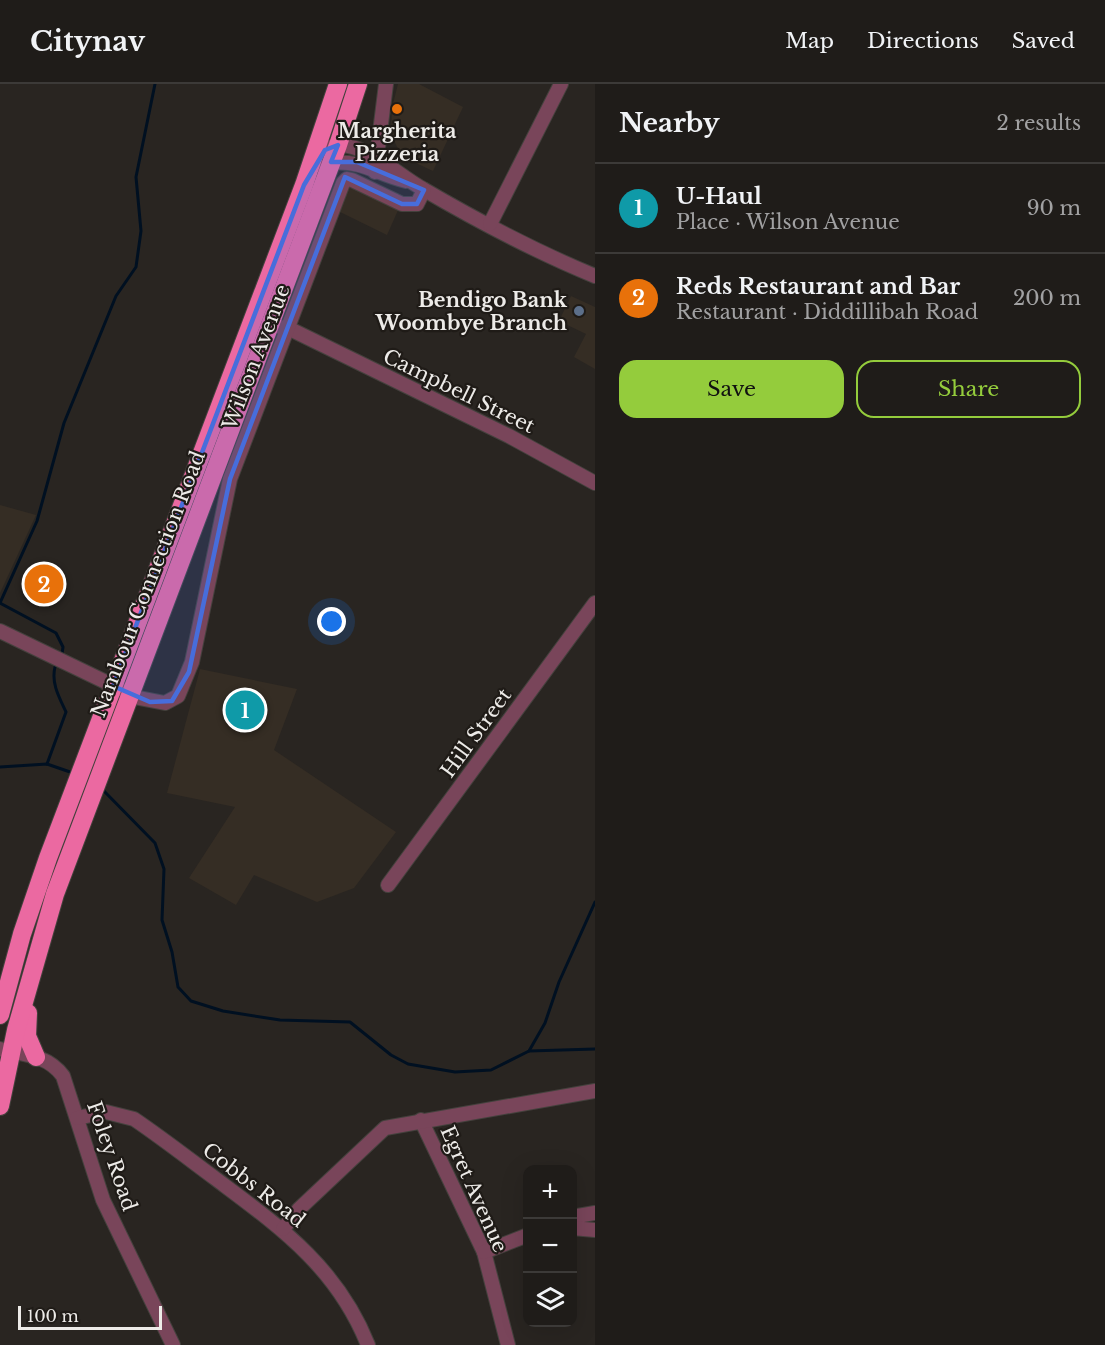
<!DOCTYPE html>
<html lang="en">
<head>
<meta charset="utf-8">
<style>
	:root { --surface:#1f1c19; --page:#272522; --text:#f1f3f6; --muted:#a1a1a2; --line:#3c3a38; --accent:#94cc3c }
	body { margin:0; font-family:"Libre Baskerville",serif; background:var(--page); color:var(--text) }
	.controls { position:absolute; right:18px; bottom:18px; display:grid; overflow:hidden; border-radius:12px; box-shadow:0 6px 24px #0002 }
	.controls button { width:54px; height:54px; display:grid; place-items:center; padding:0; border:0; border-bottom:2px solid var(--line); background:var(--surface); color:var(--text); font:30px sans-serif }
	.scale { position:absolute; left:18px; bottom:15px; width:144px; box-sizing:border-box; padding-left:6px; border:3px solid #edebe8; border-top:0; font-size:16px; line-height:21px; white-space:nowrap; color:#edebe8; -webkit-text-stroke:4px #1f1b17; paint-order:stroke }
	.you { position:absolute; left:332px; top:538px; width:21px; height:21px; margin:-15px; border:4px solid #fff; border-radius:50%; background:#1a73e8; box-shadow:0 0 0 9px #1a73e833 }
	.badge { display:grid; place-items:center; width:39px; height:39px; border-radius:50%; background:var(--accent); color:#fff; font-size:20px; font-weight:700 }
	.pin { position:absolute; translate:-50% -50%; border:3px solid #fff; box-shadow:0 2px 6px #0006 }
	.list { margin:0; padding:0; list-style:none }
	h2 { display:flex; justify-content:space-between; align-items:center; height:78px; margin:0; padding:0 24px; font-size:26px }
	h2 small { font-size:20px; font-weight:400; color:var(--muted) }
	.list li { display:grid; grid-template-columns:39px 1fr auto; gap:18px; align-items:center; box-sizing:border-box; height:90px; padding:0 24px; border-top:2px solid var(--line) }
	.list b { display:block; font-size:22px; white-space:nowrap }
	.list p { margin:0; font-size:20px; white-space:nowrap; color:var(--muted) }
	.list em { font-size:20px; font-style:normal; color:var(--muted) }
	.actions { display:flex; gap:12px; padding:18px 24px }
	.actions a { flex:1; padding:14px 0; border:2px solid var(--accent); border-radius:18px; text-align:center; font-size:21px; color:var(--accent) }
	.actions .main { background:var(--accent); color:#111 }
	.icon { flex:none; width:33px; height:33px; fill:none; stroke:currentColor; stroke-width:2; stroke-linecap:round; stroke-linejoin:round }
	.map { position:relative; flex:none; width:595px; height:1261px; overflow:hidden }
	header { display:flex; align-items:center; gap:36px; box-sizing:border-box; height:84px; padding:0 30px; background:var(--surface); border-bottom:2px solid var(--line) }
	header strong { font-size:28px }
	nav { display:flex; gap:33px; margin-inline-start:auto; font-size:21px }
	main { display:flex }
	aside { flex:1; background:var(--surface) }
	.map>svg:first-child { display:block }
</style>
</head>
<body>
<header>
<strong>Citynav</strong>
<nav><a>Map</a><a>Directions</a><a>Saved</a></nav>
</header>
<main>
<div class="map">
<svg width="595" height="1261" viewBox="0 0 595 1261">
	<rect width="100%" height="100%" fill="#292521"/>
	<g fill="#352d24">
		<polygon points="398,0 419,0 463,23 433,87 407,75 398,65 391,50 392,24"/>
		<polygon points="347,99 399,124 387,151 336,126"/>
		<polygon points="571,212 595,223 595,285 574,273 586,250 559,237"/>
		<polygon points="0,421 36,431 0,509"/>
		<polygon points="200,585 297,605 274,666 396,748 354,804 317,818 254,791 236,821 189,794 235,723 167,709"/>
	</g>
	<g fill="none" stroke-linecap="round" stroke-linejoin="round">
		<g stroke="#001021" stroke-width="3">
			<polyline points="62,570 63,563 56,549 0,519 37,437 64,339 116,212 136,183 141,147 136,93 155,0"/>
			<path d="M 47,680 L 66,628 C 59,613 51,599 55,583"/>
			<polyline points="0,683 47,680 73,689"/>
			<polyline points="102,705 155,759 164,785 162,836 172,868 178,903 191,917 223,927 280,936 350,938 391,971 408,980 455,988 491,986 529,967 545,939 559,898 595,818"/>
			<polyline points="529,967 595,965"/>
		</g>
		<defs>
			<g id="minor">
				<path d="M 331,79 C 363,76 376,90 406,97"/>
				<path d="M 316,81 C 321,72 326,62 338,61 C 367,60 399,92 423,105 C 476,136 539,169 595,192"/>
				<polyline points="375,88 386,0"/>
				<polyline points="490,140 561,0"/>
				<polyline points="280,243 292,246 509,352 595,399"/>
				<polyline points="0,547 139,614 165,619 178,612 192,578 230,395 343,99 347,95 352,96 402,120 417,120 424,106"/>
				<polyline points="388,801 595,519"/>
				<path d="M 0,965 C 23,970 48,971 63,992 L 103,1116 L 173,1261"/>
				<path d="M 77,1034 L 106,1028 L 134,1035 C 162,1054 189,1075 216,1095 C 280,1143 337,1183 368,1261"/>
				<polyline points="421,1036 484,1168 508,1261"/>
				<polyline points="572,1133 595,1129"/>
				<polyline points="572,1144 595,1146"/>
				<polyline points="283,1145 299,1125 385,1044 595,1007"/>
				<polyline points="484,1168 528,1151"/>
			</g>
			<g id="highway">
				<polyline points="28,929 27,952 36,973"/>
				<polyline points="0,931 22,850 48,774 304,101 338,0"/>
				<polyline points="0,1022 16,946 55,810 338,61 358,0"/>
			</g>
		</defs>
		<use href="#minor" stroke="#44413d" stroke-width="16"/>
		<use href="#highway" stroke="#44413d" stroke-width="20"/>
		<use href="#minor" stroke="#79455a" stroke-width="14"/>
		<use href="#highway" stroke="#eb69a1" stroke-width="18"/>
	</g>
	<path fill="#476ddb" fill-opacity="0.2" stroke="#476ddb" stroke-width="4.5" stroke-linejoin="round" d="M 338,61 L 331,78 L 357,78 L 424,106 L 417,120 L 402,120 L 345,93 L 230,395 L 189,588 L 172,617 L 150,618 L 113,602 L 304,101 L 325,66 Z"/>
	<circle fill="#e8710a" stroke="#1f1b17" stroke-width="2" cx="397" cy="25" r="6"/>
	<circle fill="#5c6f8a" stroke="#1f1b17" stroke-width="2" cx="579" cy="227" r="6"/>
	<g text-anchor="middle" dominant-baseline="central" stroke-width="4.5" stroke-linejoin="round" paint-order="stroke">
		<g font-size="20" font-weight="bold" fill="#edebe8" stroke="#1f1b17">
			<text x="397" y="47">Margherita<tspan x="397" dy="23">Pizzeria</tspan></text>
			<text x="567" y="216" text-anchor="end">Bendigo Bank<tspan x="567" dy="23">Woombye Branch</tspan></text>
		</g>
		<g font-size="20" fill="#edebe8" stroke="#1f1b17">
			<text transform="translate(256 273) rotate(-69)">Wilson Avenue</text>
			<text transform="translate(459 307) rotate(26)">Campbell Street</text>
			<text transform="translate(148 500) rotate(-69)">Nambour Connection Road</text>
			<text transform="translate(476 649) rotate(-54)">Hill Street</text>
			<text transform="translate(112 1072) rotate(71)">Foley Road</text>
			<text transform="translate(254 1101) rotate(38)">Cobbs Road</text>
			<text transform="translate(474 1105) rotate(66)">Egret Avenue</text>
		</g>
	</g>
</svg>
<div class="controls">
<button>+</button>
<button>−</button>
<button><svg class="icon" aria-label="layers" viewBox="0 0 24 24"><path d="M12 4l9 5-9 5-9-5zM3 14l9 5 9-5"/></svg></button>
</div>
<div class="scale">100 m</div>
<div class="you"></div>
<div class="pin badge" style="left:245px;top:626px;background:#0f9aa8">1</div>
<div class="pin badge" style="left:44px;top:500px;background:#e8710a">2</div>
</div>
<aside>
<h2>Nearby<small>2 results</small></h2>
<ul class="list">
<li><span class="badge" style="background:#0f9aa8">1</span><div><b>U-Haul</b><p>Place · Wilson Avenue</p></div><em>90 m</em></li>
<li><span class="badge" style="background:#e8710a">2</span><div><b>Reds Restaurant and Bar</b><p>Restaurant · Diddillibah Road</p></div><em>200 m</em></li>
</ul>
<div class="actions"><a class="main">Save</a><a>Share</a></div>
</aside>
</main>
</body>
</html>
